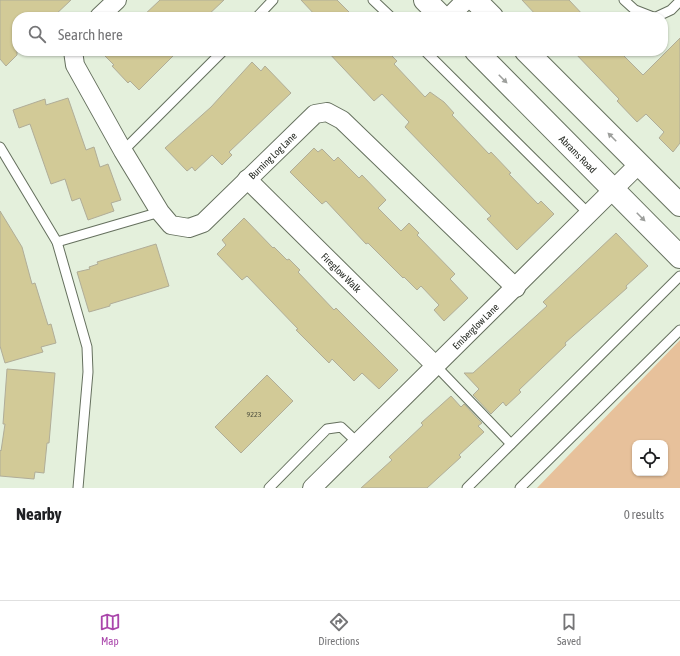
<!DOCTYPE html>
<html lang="en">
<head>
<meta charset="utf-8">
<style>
	:root { --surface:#fff; --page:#f2f2f2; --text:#202124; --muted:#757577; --line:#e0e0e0; --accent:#aa46ab }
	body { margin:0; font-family:"Asap Condensed",sans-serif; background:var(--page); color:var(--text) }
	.controls { position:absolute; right:12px; bottom:12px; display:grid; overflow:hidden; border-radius:8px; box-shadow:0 1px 3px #0004 }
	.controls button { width:36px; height:36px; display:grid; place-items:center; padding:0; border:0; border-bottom:1px solid var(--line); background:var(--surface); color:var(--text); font:20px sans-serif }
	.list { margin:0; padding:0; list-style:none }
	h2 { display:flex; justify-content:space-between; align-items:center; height:52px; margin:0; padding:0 16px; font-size:17px }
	h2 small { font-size:13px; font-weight:400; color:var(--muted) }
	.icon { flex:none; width:22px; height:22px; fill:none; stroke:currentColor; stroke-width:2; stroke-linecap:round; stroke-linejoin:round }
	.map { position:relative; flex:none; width:680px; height:488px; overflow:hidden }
	.search { position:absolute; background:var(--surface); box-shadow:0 1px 3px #0004; left:12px; right:12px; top:12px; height:44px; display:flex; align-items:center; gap:10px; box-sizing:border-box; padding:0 14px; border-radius:16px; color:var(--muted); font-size:15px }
	.sheet { height:112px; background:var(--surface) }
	nav { display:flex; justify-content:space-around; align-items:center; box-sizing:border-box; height:56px; border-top:1px solid var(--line); background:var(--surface); font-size:11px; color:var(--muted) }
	nav a { display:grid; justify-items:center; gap:2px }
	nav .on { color:var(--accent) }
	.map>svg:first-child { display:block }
</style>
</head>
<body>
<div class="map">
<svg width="680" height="488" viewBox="0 0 680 488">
	<rect width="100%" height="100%" fill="#e4f0dc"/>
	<path fill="#e7c19b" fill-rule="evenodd" d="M 680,340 L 680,488 L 537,488 ZM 635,443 L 665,443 L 665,473 L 635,473 Z"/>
	<g fill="#d2ca97" stroke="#b0ad98">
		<polygon points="0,0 71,0 53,17 17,17 17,55 6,66 0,59"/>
		<polygon points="160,0 224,0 206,17 142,17"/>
		<polygon points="301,0 337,0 354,17 317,17"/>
		<polygon points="522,0 569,0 585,17 538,17"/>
		<polygon points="680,38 680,143 673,152 659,138 664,132 646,114 637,122 617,101 619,99 573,51 619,51 643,75"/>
		<polygon points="100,51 178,51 139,90 130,81 128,83 112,66 114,65"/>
		<polygon points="327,51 387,51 397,61 394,64 425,97 430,92 444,102 454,113 452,115 489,154 491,152 511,173 509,174 538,204 541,201 554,214 517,250 487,219 491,216 405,127 409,122 382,94 374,101"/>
		<polygon points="252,62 261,71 265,66 291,93 229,152 232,155 222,165 212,155 195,171 192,167 187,171 165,148 211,107"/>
		<polygon points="68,98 86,150 94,147 100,167 108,164 121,200 111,203 114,211 88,220 80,198 72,201 65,179 51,184 30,124 19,128 13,110 45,99 46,105"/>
		<polygon points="314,148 318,152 322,149 334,161 338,157 359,178 362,175 386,200 378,208 401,231 409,223 419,233 417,235 455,274 450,279 468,298 444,321 434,310 439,305 421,286 417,290 404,277 403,278 368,243 366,244 326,201 322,204 290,172"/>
		<polygon points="0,211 22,247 32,284 35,283 48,325 51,324 56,343 41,347 43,352 5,363 0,346"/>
		<polygon points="244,218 273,248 274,247 287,260 289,259 300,270 298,272 334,310 336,308 398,370 379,389 362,373 354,381 332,359 329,363 296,330 298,329 247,276 242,280 217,254 226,245 222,240"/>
		<polygon points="616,233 648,266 626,286 627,288 565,343 566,345 519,390 521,392 506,406 503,402 491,414 473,395 479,389 464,373 473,373 547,306 543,302"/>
		<polygon points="156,244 169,286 110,304 110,306 89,312 77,272 90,269 89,267 98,264 97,262"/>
		<polygon points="7,369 55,373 49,443 47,443 44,473 35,472 34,479 0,476 0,450 1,451 5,424 3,424"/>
		<polygon points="267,375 293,401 241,453 215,427"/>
		<polygon points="451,396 461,407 464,404 482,423 478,426 484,432 459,455 461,457 427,488 361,488 392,460 389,457 423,425 421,423"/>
	</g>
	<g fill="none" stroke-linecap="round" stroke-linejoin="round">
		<defs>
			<g id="lane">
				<polyline points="373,0 391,17"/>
				<polyline points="624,0 635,10 653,17"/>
				<polyline points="257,17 273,0"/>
				<polyline points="656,17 671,10 680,1"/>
				<polyline points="425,51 589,214"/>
				<polyline points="0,147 57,242 87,347 88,372 78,488"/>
				<polyline points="123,151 223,51"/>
				<polyline points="57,242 160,212"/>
				<polyline points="436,366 511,444"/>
				<polyline points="269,488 327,429 341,427 358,443"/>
				<polyline points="467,488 680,276"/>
				<polyline points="520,488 680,330"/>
			</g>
			<g id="street">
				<polyline points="99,17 117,0"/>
				<polyline points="449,17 466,0"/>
				<path id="s1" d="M 73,51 L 75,65 L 123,151 L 160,212 L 171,225 L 189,228 L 203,223 L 315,114 L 327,112 L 342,120 L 516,288"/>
				<path id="s2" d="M 247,179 L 436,366"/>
				<path id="s3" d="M 312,488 L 639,164"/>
			</g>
			<g id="secondary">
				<polyline points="425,0 442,17"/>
				<polyline points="475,0 492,17"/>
				<path id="s4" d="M 476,51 L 680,257"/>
				<polyline points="526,51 680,205"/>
			</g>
		</defs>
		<use href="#lane" stroke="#65705e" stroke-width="11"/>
		<use href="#street" stroke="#65705e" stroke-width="20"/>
		<use href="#secondary" stroke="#65705e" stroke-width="24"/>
		<use href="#lane" stroke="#fff" stroke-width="9"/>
		<use href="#street" stroke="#fff" stroke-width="18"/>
		<use href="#secondary" stroke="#fff" stroke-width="22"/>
	</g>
	<defs><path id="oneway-solid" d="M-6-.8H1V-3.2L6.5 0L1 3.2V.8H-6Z"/></defs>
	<g fill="#9d9f9c">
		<use href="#oneway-solid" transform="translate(503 79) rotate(45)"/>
		<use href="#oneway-solid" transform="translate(612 137) rotate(-135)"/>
		<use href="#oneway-solid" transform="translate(641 217) rotate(45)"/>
	</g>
	<g text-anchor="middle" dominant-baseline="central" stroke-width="3" stroke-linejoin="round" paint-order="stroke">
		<g font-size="8" fill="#515240">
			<text x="254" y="414">9223</text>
		</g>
		<g font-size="10" fill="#262a23" stroke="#f1fee9">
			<text stroke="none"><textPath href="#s4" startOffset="145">Abrams Road</textPath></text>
			<text stroke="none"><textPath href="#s1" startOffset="331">Burning Log Lane</textPath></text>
			<text stroke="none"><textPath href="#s2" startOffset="133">Fireglow Walk</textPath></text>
			<text stroke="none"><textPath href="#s3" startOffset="230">Emberglow Lane</textPath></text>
		</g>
	</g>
</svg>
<div class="controls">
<button><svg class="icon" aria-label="locate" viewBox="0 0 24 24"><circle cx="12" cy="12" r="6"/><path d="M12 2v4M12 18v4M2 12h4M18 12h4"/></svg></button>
</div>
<div class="search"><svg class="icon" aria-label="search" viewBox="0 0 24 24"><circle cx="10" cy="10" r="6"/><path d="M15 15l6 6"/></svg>Search here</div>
</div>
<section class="sheet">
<h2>Nearby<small>0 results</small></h2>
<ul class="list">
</ul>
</section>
<nav>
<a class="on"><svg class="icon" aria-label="map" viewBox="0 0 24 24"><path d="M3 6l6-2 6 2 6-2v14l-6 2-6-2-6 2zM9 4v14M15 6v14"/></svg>Map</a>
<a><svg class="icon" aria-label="directions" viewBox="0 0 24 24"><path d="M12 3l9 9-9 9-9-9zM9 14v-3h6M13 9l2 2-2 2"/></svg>Directions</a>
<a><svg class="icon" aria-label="saved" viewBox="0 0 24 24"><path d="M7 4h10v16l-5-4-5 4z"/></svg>Saved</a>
</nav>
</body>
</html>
